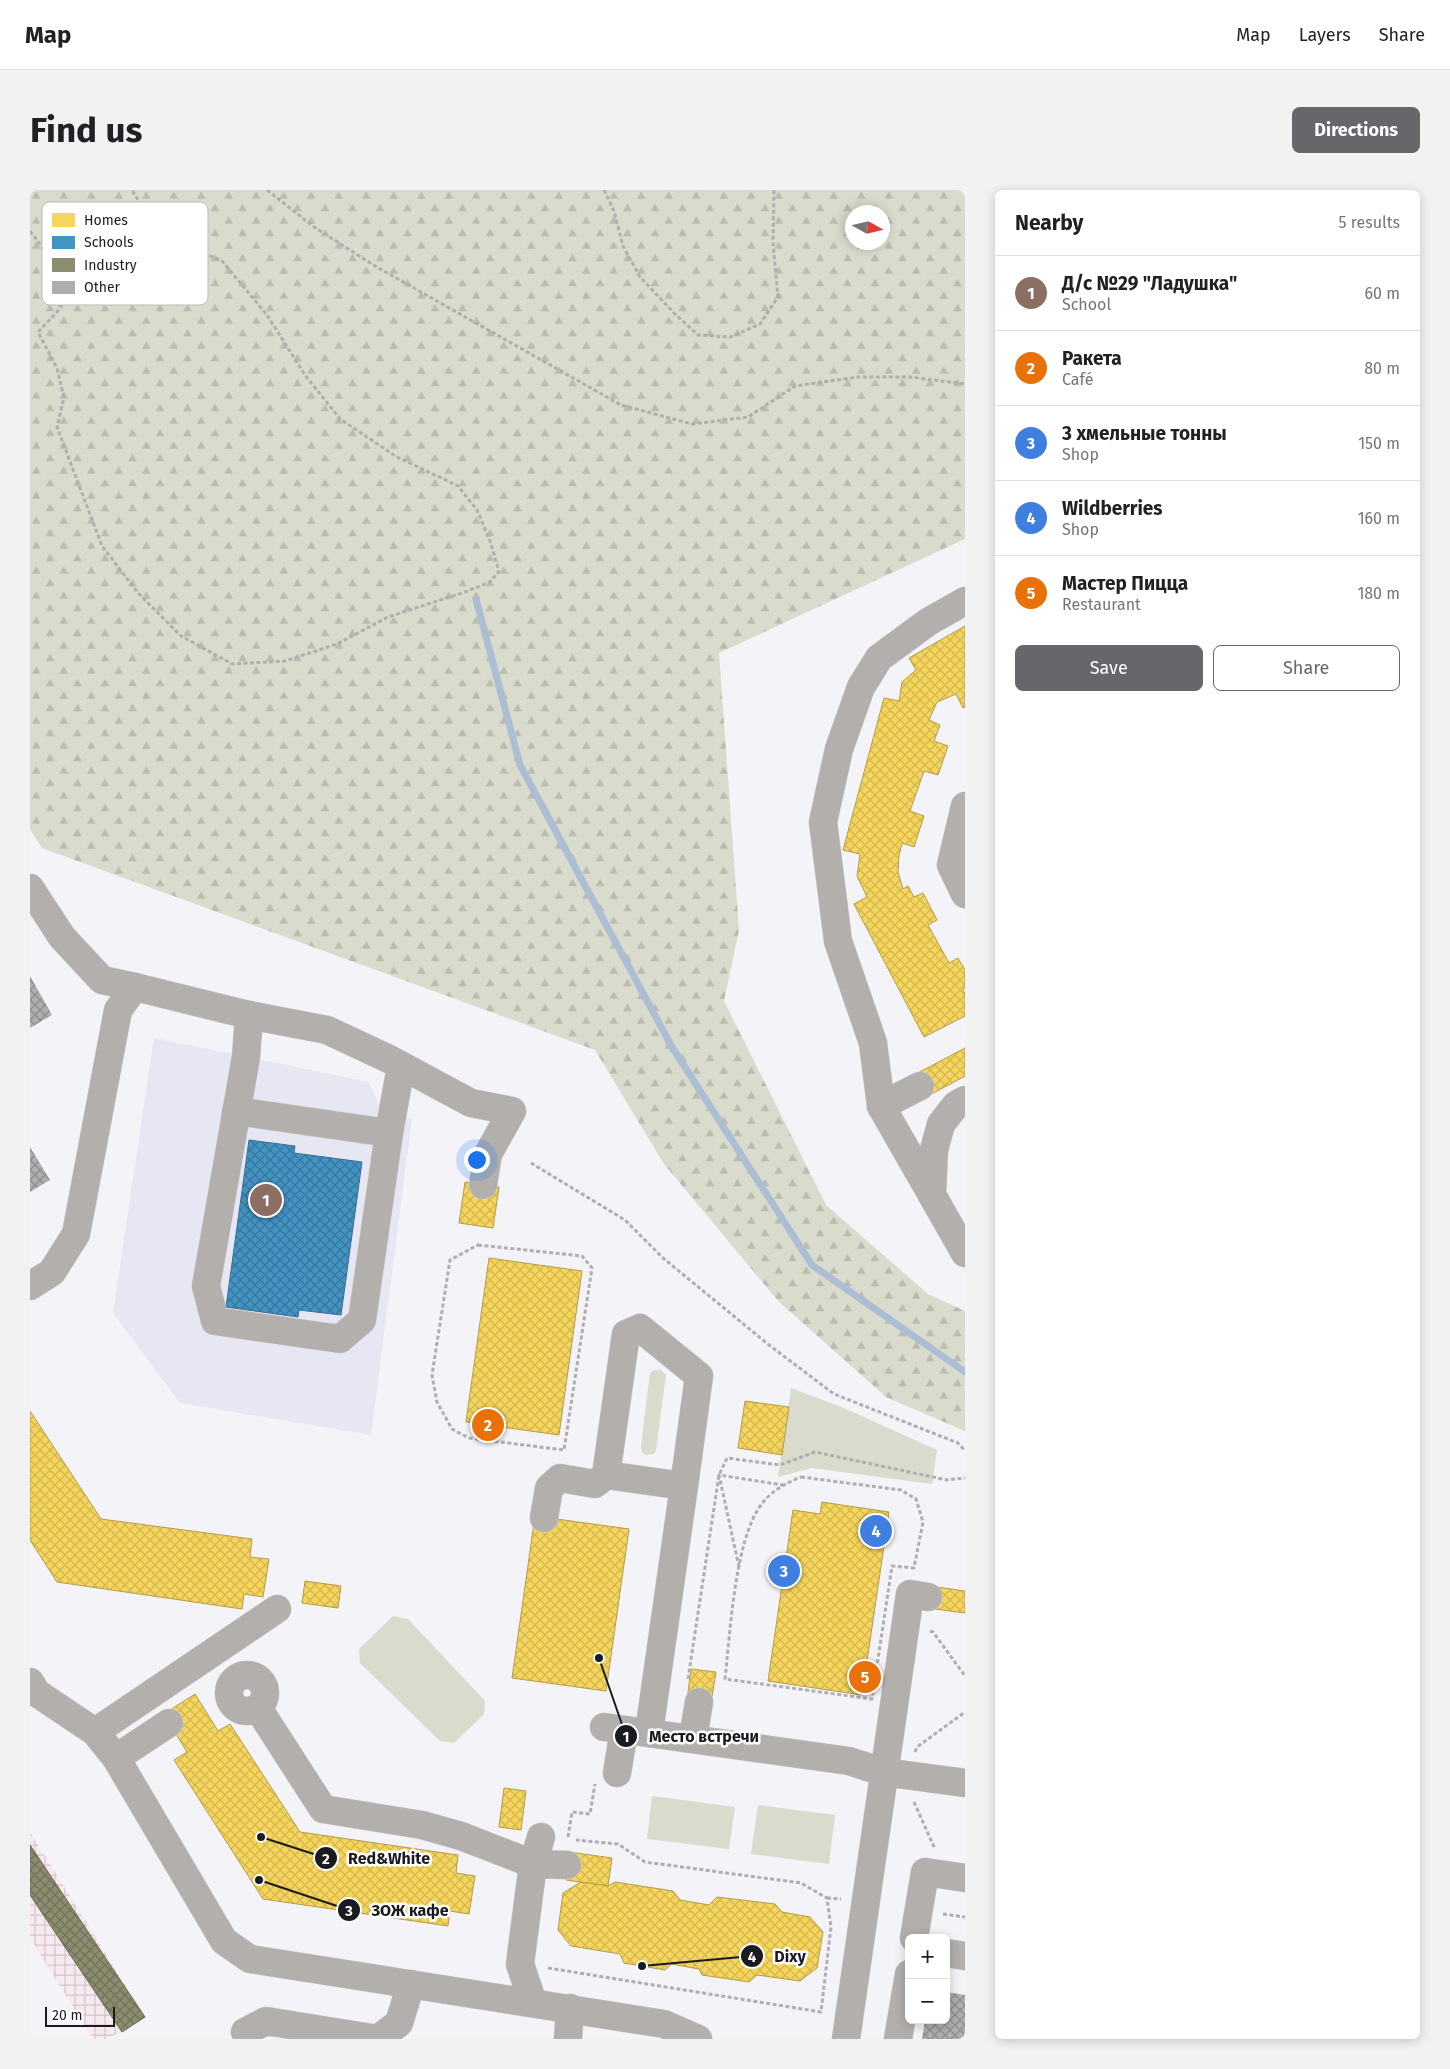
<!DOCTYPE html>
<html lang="en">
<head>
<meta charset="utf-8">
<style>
	:root { --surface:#fff; --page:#f2f2f2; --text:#202124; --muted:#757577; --line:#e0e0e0; --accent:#66676a }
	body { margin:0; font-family:"Fira Sans",sans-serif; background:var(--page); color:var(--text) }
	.controls { position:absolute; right:15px; bottom:15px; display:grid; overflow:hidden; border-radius:8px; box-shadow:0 2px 12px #0003 }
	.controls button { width:45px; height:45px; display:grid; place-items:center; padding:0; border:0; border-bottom:1px solid var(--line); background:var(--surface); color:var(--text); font:25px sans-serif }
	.compass { position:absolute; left:815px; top:15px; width:45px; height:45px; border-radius:50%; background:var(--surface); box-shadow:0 2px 12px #0003; rotate:98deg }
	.scale { position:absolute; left:15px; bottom:12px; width:70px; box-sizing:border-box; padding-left:5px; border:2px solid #1a1b1e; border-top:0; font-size:14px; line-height:18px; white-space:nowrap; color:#1a1b1e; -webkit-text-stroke:4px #fff; paint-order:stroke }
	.you { position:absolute; left:446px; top:969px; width:18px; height:18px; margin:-12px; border:4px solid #fff; border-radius:50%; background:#1a73e8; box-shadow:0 0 0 8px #1a73e833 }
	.badge { display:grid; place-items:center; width:32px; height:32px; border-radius:50%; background:var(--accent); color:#fff; font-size:16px; font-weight:700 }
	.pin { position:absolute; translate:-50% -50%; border:2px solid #fff; box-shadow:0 1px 5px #0006 }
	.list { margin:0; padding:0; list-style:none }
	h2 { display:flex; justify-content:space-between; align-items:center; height:65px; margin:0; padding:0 20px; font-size:21px }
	h2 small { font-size:16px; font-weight:400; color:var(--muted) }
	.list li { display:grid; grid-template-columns:32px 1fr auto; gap:15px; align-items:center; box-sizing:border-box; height:75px; padding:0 20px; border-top:1px solid var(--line) }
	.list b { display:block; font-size:19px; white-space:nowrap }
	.list p { margin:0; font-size:16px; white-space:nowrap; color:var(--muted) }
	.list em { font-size:16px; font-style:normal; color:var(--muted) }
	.actions { display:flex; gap:10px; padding:15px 20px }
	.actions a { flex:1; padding:11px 0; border:1px solid var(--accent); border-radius:8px; text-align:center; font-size:18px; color:var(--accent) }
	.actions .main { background:var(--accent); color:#fff }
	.map { position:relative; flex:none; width:935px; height:1849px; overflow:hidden; border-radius:8px }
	header { display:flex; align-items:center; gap:30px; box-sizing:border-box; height:70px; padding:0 25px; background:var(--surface); border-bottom:1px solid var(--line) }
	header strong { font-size:24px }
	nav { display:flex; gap:28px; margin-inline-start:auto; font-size:18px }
	.intro { display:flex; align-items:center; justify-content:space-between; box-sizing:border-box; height:120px; padding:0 30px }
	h1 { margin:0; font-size:35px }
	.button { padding:12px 22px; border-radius:8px; background:var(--accent); color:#fff; font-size:18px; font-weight:700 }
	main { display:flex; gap:30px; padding:0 30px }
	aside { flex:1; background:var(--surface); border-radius:8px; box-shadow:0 2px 12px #0003 }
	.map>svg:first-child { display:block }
</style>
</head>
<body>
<header>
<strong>Map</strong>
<nav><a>Map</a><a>Layers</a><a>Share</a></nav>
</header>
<div class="intro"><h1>Find us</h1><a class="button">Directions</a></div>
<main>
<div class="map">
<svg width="935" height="1849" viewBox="0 0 935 1849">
	<defs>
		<pattern id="industrial-grid" width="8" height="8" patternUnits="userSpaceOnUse" patternTransform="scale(1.25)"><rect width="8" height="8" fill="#f7e9ef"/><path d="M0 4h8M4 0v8" fill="none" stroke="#d3c7cc"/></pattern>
		<pattern id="forest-firs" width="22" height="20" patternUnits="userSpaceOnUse" patternTransform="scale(1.25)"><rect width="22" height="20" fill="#d9dccc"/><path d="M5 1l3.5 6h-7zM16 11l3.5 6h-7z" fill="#babcaf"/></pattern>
		<pattern id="homes-cross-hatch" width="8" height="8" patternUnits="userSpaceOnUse" patternTransform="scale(1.25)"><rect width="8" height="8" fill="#f6d55c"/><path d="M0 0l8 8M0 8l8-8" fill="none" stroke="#d2b650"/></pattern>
		<pattern id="schools-cross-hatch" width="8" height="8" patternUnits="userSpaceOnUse" patternTransform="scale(1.25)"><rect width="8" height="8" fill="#4393c3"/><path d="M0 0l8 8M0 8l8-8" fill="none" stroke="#37779e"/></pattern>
		<pattern id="industry-cross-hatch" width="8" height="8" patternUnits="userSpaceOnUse" patternTransform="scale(1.25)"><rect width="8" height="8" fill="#8c8c6e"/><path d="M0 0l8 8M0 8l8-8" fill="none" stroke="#72725a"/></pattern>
		<pattern id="building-cross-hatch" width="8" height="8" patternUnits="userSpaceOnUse" patternTransform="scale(1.25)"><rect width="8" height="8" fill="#afaeaf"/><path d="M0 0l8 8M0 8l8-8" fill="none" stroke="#8e8d8e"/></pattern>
	</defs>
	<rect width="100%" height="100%" fill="#f3f3f8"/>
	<polygon fill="url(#industrial-grid)" points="0,1642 115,1827 92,1842 75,1849 63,1849 0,1748"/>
	<polygon fill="#e6e7f2" points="124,848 339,892 351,919 382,929 341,1245 150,1213 83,1123"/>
	<g fill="#d9dccc">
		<polygon points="624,1180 631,1180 636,1185 626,1260 624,1264 615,1265 612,1262 611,1256 620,1183"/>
		<polygon points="761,1198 814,1218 907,1260 902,1294 782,1278 748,1287"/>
		<polygon points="363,1426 378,1429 455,1511 454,1524 424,1553 410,1551 330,1473 329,1459"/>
		<polygon points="622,1606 705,1617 699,1659 617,1649"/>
		<polygon points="728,1615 805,1625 799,1674 721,1664"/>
	</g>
	<path fill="url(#forest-firs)" fill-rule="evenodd" d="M 0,0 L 935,0 L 935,349 L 689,463 L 709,740 L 694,811 L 796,1015 L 898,1104 L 935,1121 L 935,1241 L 856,1207 L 749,1112 L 634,974 L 565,860 L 12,658 L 0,639 ZM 822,22 L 852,22 L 852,52 L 822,52 Z"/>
	<g fill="url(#homes-cross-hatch)" stroke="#b49d49">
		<polygon points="935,436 935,517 933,518 926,504 907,512 899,530 910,535 904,551 918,556 908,585 894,581 880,621 894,626 884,657 872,653 869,665 868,682 873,699 878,696 884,707 893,703 907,730 898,735 919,773 928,768 935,780 935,798 933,800 935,804 935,826 894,847 824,714 837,707 827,686 830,664 813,660 854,508 869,511 872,492 886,480 879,468"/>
		<polygon points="935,858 935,886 896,907 884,885"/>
		<polygon points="435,992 469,997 463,1038 429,1033"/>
		<polygon points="459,1068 552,1081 529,1245 436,1232"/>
		<polygon points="715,1211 759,1217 752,1265 708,1258"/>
		<polygon points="0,1221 71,1329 222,1349 220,1367 239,1369 233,1407 214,1404 212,1419 27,1392 0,1350"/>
		<polygon points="792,1312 859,1322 832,1505 738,1491 763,1320 790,1324"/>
		<polygon points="505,1326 599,1339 576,1501 482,1488"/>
		<polygon points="275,1391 311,1396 308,1418 272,1413"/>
		<polygon points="900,1396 935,1401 935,1423 897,1418"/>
		<polygon points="661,1479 686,1482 681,1513 657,1510"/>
		<polygon points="165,1504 188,1541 200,1534 270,1642 428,1665 426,1683 445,1686 439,1724 420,1721 418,1736 233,1709 144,1570 157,1562 134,1524"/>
		<polygon points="474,1598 496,1601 491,1640 469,1637"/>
		<polygon points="539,1662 582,1668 578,1696 536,1690"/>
		<polygon points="551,1692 578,1696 585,1692 643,1701 650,1710 679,1715 687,1707 745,1714 752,1722 780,1727 793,1742 787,1778 770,1791 727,1785 719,1792 672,1785 669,1779 641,1774 635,1780 594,1773 590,1764 541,1756 528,1740 533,1703"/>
	</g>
	<polygon fill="url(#schools-cross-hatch)" stroke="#376f92" points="219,950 265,956 264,963 332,972 311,1125 269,1120 268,1127 196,1117"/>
	<polygon fill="url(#industry-cross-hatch)" stroke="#6a6a56" points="0,1655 115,1827 92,1842 0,1705"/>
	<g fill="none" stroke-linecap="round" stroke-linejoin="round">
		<polyline stroke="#acbed4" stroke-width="7" points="446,409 490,575 642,857 782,1075 935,1182"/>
	</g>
	<g fill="url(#building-cross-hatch)">
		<polygon points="0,786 22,825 0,838"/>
		<polygon points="0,957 20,990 0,1002"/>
		<polygon points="916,1802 935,1805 935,1849 892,1849 895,1830 916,1830"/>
	</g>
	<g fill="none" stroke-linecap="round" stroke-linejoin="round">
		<defs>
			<g id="minor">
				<polyline points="935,616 921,675 935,704"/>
				<polyline points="0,698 32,747 72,790 105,797"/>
				<polyline points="219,825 216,867 176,1096 185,1131 310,1149 332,1130 359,943 371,876"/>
				<polyline points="935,910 926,915 911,934 904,960 902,1005 935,1063"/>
				<polyline points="851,916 890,896"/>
				<polyline points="206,921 359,943"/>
				<polyline points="902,1005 851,916 843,853 808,751 793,632 809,559 831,497 849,468 898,432 935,411"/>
				<polyline points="0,1096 22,1082 46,1044 88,820 105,797 219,825 297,840 361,870 441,913 482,921 458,964 453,995"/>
				<polyline points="514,1328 519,1298 530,1288 565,1294 576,1285"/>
				<circle cx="217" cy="1503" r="18"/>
				<polyline points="0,1492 7,1503 65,1542 86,1568 194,1751 220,1769 634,1834 668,1849"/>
				<polyline points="228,1518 293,1619 392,1635 431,1646 503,1674 537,1675"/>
				<polyline points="574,1537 819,1571 853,1582 935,1593"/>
				<polyline points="65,1542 247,1419"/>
				<polyline points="619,1542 654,1296 576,1285 596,1144 610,1138 669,1186 654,1296"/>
				<polyline points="663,1548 669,1512"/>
				<polyline points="86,1568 139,1533"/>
				<polyline points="587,1583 594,1540"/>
				<polyline points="884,1748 895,1682 935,1688"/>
				<polyline points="916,1763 935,1766"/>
				<polyline points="503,1813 490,1774 503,1674 511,1647"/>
				<polyline points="215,1842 236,1831 348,1849 369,1833 381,1794"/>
				<polyline points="538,1849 540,1818"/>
				<polyline points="816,1849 880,1404 898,1407"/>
				<polyline points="868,1849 879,1784"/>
			</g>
		</defs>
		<use href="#minor" stroke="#d1d1d4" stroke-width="29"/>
		<g stroke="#b0aeaf" stroke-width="3" stroke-dasharray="4 2.5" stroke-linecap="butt">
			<polyline points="237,0 284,37 345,76 591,215 662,234 718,227 765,196 828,187 880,187 935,194"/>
			<polyline points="574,0 584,21 593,56 610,87 644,123 668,145 700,147 730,134 748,107 743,53 744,0"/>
			<polyline points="0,41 43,99 27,122 8,142 27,178 34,208 27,237 72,356 109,404 151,446 202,474 255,471 307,454 358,427 435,402 460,392 469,381 460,351 447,320 428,296 367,267 310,229 275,185 237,125 192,71 137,47 110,13 102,0"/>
			<polyline points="501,973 595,1030 633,1068 739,1155 804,1204 928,1253 935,1261"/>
			<polygon points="448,1055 552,1066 562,1078 534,1260 439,1248 422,1239 407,1212 402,1185 420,1070"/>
			<path d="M 771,1287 L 871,1300 L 886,1309 L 893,1332 L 884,1378 L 862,1376 L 842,1509 L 695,1489 C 700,1444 705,1349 731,1315 C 741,1301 756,1293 771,1287 Z"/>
			<polyline points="709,1377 689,1285 753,1295"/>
			<polyline points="900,1441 903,1442 935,1486"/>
			<polyline points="658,1489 689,1285 697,1268 750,1275 785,1262 917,1290 935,1288"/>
			<polyline points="885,1562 887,1557 935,1522"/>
			<polyline points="884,1612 905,1659"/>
			<polyline points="538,1647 542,1622 560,1624 565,1594"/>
			<polyline points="797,1708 811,1709"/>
			<polyline points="913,1724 935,1727"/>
			<polyline points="518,1778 791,1822 801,1737 797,1708 771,1693 615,1672 588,1654 546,1650"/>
		</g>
		<use href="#minor" stroke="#b2afad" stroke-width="28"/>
	</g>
	<rect x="12" y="12" width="166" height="103" rx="8" fill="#fff" stroke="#babbbc" stroke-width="1"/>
	<rect x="22" y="23" width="23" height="14" fill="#f6d55c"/>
	<rect x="22" y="46" width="23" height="13" fill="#4393c3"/>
	<rect x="22" y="68" width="23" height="14" fill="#8c8c6e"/>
	<rect x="22" y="91" width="23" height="13" fill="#afaeaf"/>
	<g font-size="14" fill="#1a1b1e">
		<text x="54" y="35">Homes</text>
		<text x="54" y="57">Schools</text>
		<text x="54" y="80">Industry</text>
		<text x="54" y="102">Other</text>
	</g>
	<path fill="none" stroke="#1a1b1e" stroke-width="2" d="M569 1468L596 1546M231 1647L296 1668M229 1690L319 1720M612 1776L722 1766"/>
	<g fill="#1a1b1e" stroke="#fff" stroke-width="2">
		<circle cx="569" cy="1468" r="5"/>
		<circle cx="231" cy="1647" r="5"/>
		<circle cx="229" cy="1690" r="5"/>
		<circle cx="612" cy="1776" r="5"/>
		<circle cx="596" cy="1546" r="12"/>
		<circle cx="296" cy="1668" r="12"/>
		<circle cx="319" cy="1720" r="12"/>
		<circle cx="722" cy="1766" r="12"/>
	</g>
	<g font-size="15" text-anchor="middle" font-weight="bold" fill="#fff">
		<text x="596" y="1552">1</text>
		<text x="296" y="1674">2</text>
		<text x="319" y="1726">3</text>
		<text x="722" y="1772">4</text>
	</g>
	<g font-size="16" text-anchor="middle" font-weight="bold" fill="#1a1b1e" stroke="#fff" stroke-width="5" stroke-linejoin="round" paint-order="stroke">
		<text x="674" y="1552">Место встречи</text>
		<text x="359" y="1674">Red&amp;White</text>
		<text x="380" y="1726">ЗОЖ кафе</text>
		<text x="760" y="1772">Dixy</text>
	</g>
</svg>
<div class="controls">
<button>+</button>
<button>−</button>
</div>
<svg class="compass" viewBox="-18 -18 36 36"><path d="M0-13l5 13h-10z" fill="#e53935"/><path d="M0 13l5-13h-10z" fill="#757577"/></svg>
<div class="scale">20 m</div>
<div class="you"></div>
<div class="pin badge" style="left:236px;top:1010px;background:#8d6e63">1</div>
<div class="pin badge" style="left:458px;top:1235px;background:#e8710a">2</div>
<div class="pin badge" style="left:754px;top:1381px;background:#3f7fe0">3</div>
<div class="pin badge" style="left:846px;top:1341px;background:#3f7fe0">4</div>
<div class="pin badge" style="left:835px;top:1487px;background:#e8710a">5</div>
</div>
<aside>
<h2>Nearby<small>5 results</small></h2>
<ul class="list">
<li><span class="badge" style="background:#8d6e63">1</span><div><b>Д/с №29 &quot;Ладушка&quot;</b><p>School</p></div><em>60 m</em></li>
<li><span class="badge" style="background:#e8710a">2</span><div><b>Ракета</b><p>Café</p></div><em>80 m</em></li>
<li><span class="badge" style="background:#3f7fe0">3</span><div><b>3 хмельные тонны</b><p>Shop</p></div><em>150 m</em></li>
<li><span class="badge" style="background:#3f7fe0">4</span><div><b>Wildberries</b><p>Shop</p></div><em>160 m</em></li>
<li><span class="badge" style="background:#e8710a">5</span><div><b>Мастер Пицца</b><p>Restaurant</p></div><em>180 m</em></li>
</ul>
<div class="actions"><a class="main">Save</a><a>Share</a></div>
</aside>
</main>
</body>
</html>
